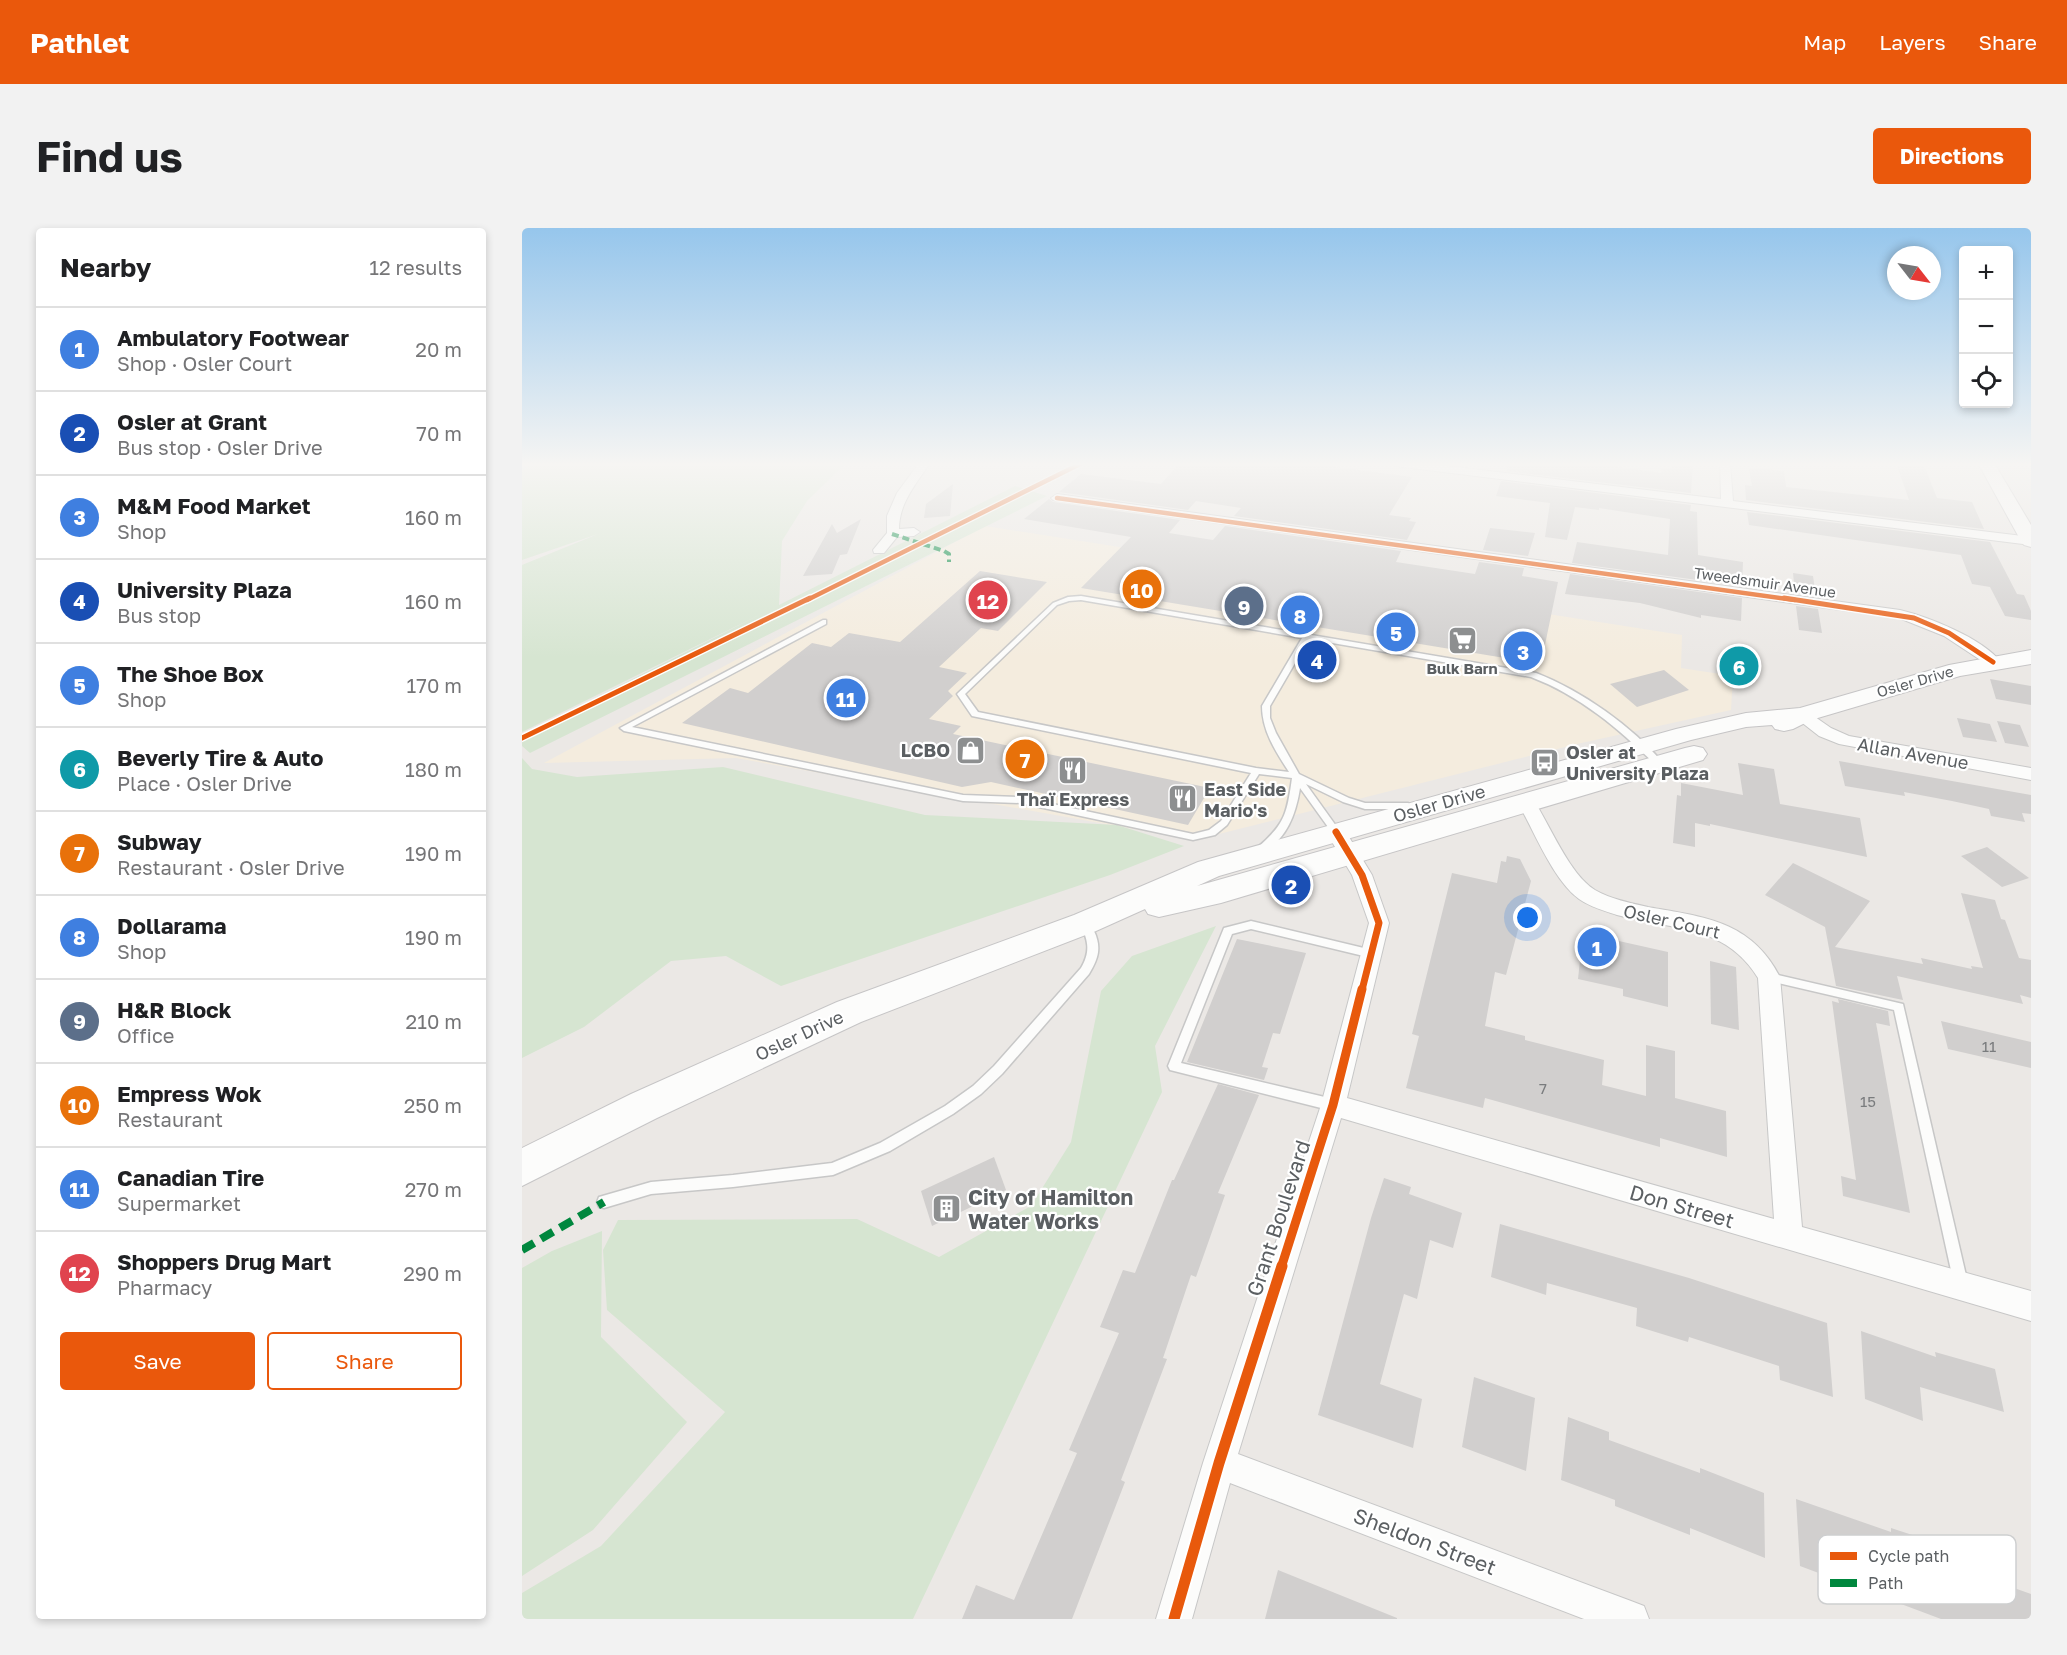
<!DOCTYPE html>
<html lang="en">
<head>
<meta charset="utf-8">
<style>
	:root { --surface:#fff; --page:#f2f2f2; --text:#202124; --muted:#757577; --line:#e0e0e0; --accent:#ea580c }
	body { margin:0; font-family:"Golos Text",sans-serif; background:var(--page); color:var(--text) }
	.controls { position:absolute; right:18px; top:18px; display:grid; overflow:hidden; border-radius:6px; box-shadow:0 3px 9px #0003 }
	.controls button { width:54px; height:54px; display:grid; place-items:center; padding:0; border:0; border-bottom:2px solid var(--line); background:var(--surface); color:var(--text); font:30px sans-serif }
	.compass { position:absolute; left:1365px; top:18px; width:54px; height:54px; border-radius:50%; background:var(--surface); box-shadow:0 3px 9px #0003; rotate:121deg }
	.you { position:absolute; left:1006px; top:690px; width:21px; height:21px; margin:-15px; border:4px solid #fff; border-radius:50%; background:#1a73e8; box-shadow:0 0 0 9px #1a73e833 }
	.badge { display:grid; place-items:center; width:39px; height:39px; border-radius:50%; background:var(--accent); color:#fff; font-size:20px; font-weight:700 }
	.pin { position:absolute; translate:-50% -50%; border:3px solid #fff; box-shadow:0 2px 6px #0006 }
	.list { margin:0; padding:0; list-style:none }
	h2 { display:flex; justify-content:space-between; align-items:center; height:78px; margin:0; padding:0 24px; font-size:26px }
	h2 small { font-size:20px; font-weight:400; color:var(--muted) }
	.list li { display:grid; grid-template-columns:39px 1fr auto; gap:18px; align-items:center; box-sizing:border-box; height:84px; padding:0 24px; border-top:2px solid var(--line) }
	.list b { display:block; font-size:22px; white-space:nowrap }
	.list p { margin:0; font-size:20px; white-space:nowrap; color:var(--muted) }
	.list em { font-size:20px; font-style:normal; color:var(--muted) }
	.actions { display:flex; gap:12px; padding:18px 24px }
	.actions a { flex:1; padding:14px 0; border:2px solid var(--accent); border-radius:6px; text-align:center; font-size:21px; color:var(--accent) }
	.actions .main { background:var(--accent); color:#fff }
	.icon { flex:none; width:33px; height:33px; fill:none; stroke:currentColor; stroke-width:2; stroke-linecap:round; stroke-linejoin:round }
	.map { position:relative; flex:none; width:1509px; height:1391px; overflow:hidden; border-radius:6px }
	header { display:flex; align-items:center; gap:36px; box-sizing:border-box; height:84px; padding:0 30px; background:var(--accent); color:#fff }
	header strong { font-size:28px }
	nav { display:flex; gap:33px; margin-inline-start:auto; font-size:21px }
	.intro { display:flex; align-items:center; justify-content:space-between; box-sizing:border-box; height:144px; padding:0 36px }
	h1 { margin:0; font-size:42px }
	.button { padding:15px 27px; border-radius:6px; background:var(--accent); color:#fff; font-size:21px; font-weight:700 }
	main { display:flex; gap:36px; padding:0 36px }
	aside { flex:1; background:var(--surface); border-radius:6px; box-shadow:0 3px 9px #0003 }
	.map>svg:first-child { display:block }
</style>
</head>
<body>
<header>
<strong>Pathlet</strong>
<nav><a>Map</a><a>Layers</a><a>Share</a></nav>
</header>
<div class="intro"><h1>Find us</h1><a class="button">Directions</a></div>
<main>
<aside>
<h2>Nearby<small>12 results</small></h2>
<ul class="list">
<li><span class="badge" style="background:#3f7fe0">1</span><div><b>Ambulatory Footwear</b><p>Shop · Osler Court</p></div><em>20 m</em></li>
<li><span class="badge" style="background:#1a4fb4">2</span><div><b>Osler at Grant</b><p>Bus stop · Osler Drive</p></div><em>70 m</em></li>
<li><span class="badge" style="background:#3f7fe0">3</span><div><b>M&amp;M Food Market</b><p>Shop</p></div><em>160 m</em></li>
<li><span class="badge" style="background:#1a4fb4">4</span><div><b>University Plaza</b><p>Bus stop</p></div><em>160 m</em></li>
<li><span class="badge" style="background:#3f7fe0">5</span><div><b>The Shoe Box</b><p>Shop</p></div><em>170 m</em></li>
<li><span class="badge" style="background:#0f9aa8">6</span><div><b>Beverly Tire &amp; Auto</b><p>Place · Osler Drive</p></div><em>180 m</em></li>
<li><span class="badge" style="background:#e8710a">7</span><div><b>Subway</b><p>Restaurant · Osler Drive</p></div><em>190 m</em></li>
<li><span class="badge" style="background:#3f7fe0">8</span><div><b>Dollarama</b><p>Shop</p></div><em>190 m</em></li>
<li><span class="badge" style="background:#5c6f8a">9</span><div><b>H&amp;R Block</b><p>Office</p></div><em>210 m</em></li>
<li><span class="badge" style="background:#e8710a">10</span><div><b>Empress Wok</b><p>Restaurant</p></div><em>250 m</em></li>
<li><span class="badge" style="background:#3f7fe0">11</span><div><b>Canadian Tire</b><p>Supermarket</p></div><em>270 m</em></li>
<li><span class="badge" style="background:#e0444e">12</span><div><b>Shoppers Drug Mart</b><p>Pharmacy</p></div><em>290 m</em></li>
</ul>
<div class="actions"><a class="main">Save</a><a>Share</a></div>
</aside>
<div class="map">
<svg width="1509" height="1391" viewBox="0 0 1509 1391">
	<rect width="100%" height="100%" fill="#ebe8e5"/>
	<polygon fill="#f4ecde" points="463,298 1160,407 1159,440 1211,448 1209,482 1055,516 673,612 214,530 22,535"/>
	<g fill="#d6e5d1">
		<polygon points="0,235 324,235 285,273 260,313 257,377 493,258 525,268 8,525 0,518 0,507 239,386 0,504 0,337 76,306 0,332"/>
		<polygon points="0,530 10,541 55,549 201,539 403,587 595,597 662,618 588,647 259,758 204,728 149,733 62,799 0,830"/>
		<polygon points="694,698 633,818 640,864 391,1391 0,1391 0,1365 79,1318 203,1184 85,1082 81,1022 96,992 335,991 417,1029 509,978 549,914 579,763 610,728"/>
		<polygon points="80,1003 79,1109 165,1194 71,1302 0,1348 0,1040 30,1023"/>
	</g>
	<g fill="none" stroke-linecap="round" stroke-linejoin="round">
		<polyline stroke="#bbe2f3" stroke-width="4" points="0,240 9,235"/>
	</g>
	<g fill="#d1cfce">
		<polygon points="658,235 784,235 890,249 867,287 889,290 887,293 894,294 885,312 712,288 719,280 674,273 666,282 537,264 559,246 639,256"/>
		<polygon points="987,235 1070,235 1139,245 1140,240 1150,241 1150,235 1171,236 1169,265 984,243"/>
		<polygon points="1374,235 1401,235 1415,270 1450,274 1462,301 1224,272 1223,257 1230,258 1227,241 1231,240 1262,243 1264,259 1387,272"/>
		<polygon points="979,253 1169,277 1168,283 1175,284 1176,327 1221,334 1220,358 1050,335 1055,314 1146,327 1148,291 1077,280 1077,282 1053,279 1045,312 1023,309 1028,275 974,268"/>
		<polygon points="431,256 428,288 402,290 404,276"/>
		<polygon points="527,271 531,274 658,292 647,305 691,312 703,298 879,323 874,334 953,346 957,334 1002,340 1000,348 1036,354 1019,436 559,360 609,309 502,291"/>
		<polygon points="1225,284 1468,314 1495,366 1502,367 1509,383 1509,392 1483,388 1468,359 1450,356 1439,327 1227,297"/>
		<polygon points="339,291 325,326 318,327 310,346 281,348 310,296 315,305"/>
		<polygon points="968,300 1013,305 1006,328 961,322"/>
		<polygon points="458,343 525,354 476,403 459,400 417,439 445,445 426,463 431,468 407,491 439,498 431,506 688,560 666,597 469,554 440,559 160,495 208,460 226,465 290,415 309,419 327,405 378,414"/>
		<polygon points="1271,345 1291,348 1294,368 1273,365"/>
		<polygon points="1048,346 1220,370 1219,393 1179,387 1179,390 1118,375 1043,366"/>
		<polygon points="1274,378 1296,381 1300,405 1277,402"/>
		<polygon points="1142,442 1167,462 1115,479 1088,456"/>
		<polygon points="1468,451 1509,458 1509,477 1474,471"/>
		<polygon points="1435,490 1468,496 1475,514 1441,509"/>
		<polygon points="1475,493 1498,497 1507,519 1483,515"/>
		<polygon points="1317,533 1509,567 1509,586 1500,585 1503,594 1469,588 1467,581 1430,573 1382,564 1383,568 1323,558"/>
		<polygon points="1216,535 1252,541 1258,576 1338,590 1345,629 1188,596 1188,598 1173,595 1173,619 1151,615 1155,567 1159,568 1159,555 1221,567"/>
		<polygon points="1465,619 1507,650 1480,659 1439,628"/>
		<polygon points="985,628 998,631 1009,653 984,747 973,744 963,798 1003,808 1003,812 1082,832 1080,857 1124,868 1124,817 1153,823 1153,870 1204,883 1205,929 1138,910 1138,919 963,870 961,880 884,860 897,808 890,806 930,645 975,655 979,633 984,634"/>
		<polygon points="1271,635 1348,673 1313,719 1401,736 1399,730 1450,741 1449,738 1461,740 1439,665 1473,672 1479,691 1483,692 1497,730 1509,732 1509,770 1498,767 1501,776 1375,748 1381,772 1314,758 1303,699 1243,667"/>
		<polygon points="1061,705 1146,724 1146,779 1101,768 1101,761 1056,751"/>
		<polygon points="715,711 784,725 758,806 751,805 740,839 746,840 742,852 665,834"/>
		<polygon points="1188,733 1214,739 1217,802 1189,796"/>
		<polygon points="1316,771 1366,783 1368,798 1354,795 1388,985 1321,968 1319,948 1334,952 1310,773 1317,775"/>
		<polygon points="1419,793 1509,814 1509,840 1426,821"/>
		<polygon points="696,856 737,867 696,965 703,967 674,1049 669,1047 641,1130 645,1131 599,1252 603,1254 550,1391 440,1391 454,1357 492,1372 555,1225 547,1222 597,1105 578,1099 601,1042 613,1045 650,952 652,952"/>
		<polygon points="472,929 484,962 410,998 399,963"/>
		<polygon points="862,950 889,959 887,966 940,985 931,1020 908,1012 895,1071 882,1066 858,1156 900,1171 891,1220 796,1187 849,990"/>
		<polygon points="978,996 1167,1050 1305,1095 1311,1169 1258,1152 1257,1138 1167,1109 1166,1114 1114,1098 1115,1080 1025,1055 1024,1067 969,1049"/>
		<polygon points="1339,1103 1414,1129 1413,1124 1473,1141 1482,1184 1398,1159 1401,1193 1343,1171"/>
		<polygon points="952,1149 1013,1170 1004,1243 940,1219"/>
		<polygon points="1046,1189 1087,1204 1087,1212 1178,1245 1178,1240 1242,1265 1243,1330 1168,1300 1168,1307 1093,1278 1093,1272 1039,1252"/>
		<polygon points="1274,1271 1369,1304 1369,1300 1427,1319 1430,1338 1509,1366 1509,1391 1419,1391 1278,1338"/>
		<polygon points="756,1342 875,1390 875,1391 743,1391"/>
	</g>
	<g fill="none" stroke-linecap="round" stroke-linejoin="round">
		<defs>
			<g id="lane">
				<path d="M 559,368 L 1014,445 C 1060,463 1110,498 1142,536 L 1141,538 L 1135,538 C 1097,501 1059,468 1009,449 L 787,411 L 748,478 L 748,490 L 754,505 L 777,546 L 827,570 L 843,575 L 886,575 L 891,578 L 886,581 L 843,581 L 821,574 L 784,556 L 817,602 L 819,604 L 817,606 L 811,606 L 778,560 C 774,586 764,614 738,625 L 735,624 L 733,622 L 735,620 C 763,596 765,586 770,550 L 737,546 L 705,597 L 693,607 L 671,612 L 498,575 L 441,573 L 102,503 L 98,500 L 301,392 L 304,392 L 304,396 L 110,499 L 441,567 L 498,569 L 671,606 L 687,602 L 699,593 L 729,545 L 450,488 L 435,466 L 531,375 L 546,369 ZM 559,372 L 780,410 L 740,478 C 740,503 754,524 767,544 L 734,540 L 456,484 L 443,466 L 535,377 L 547,373 Z"/>
				<path d="M 563,691 C 568,694 569,697 572,703 C 580,720 576,731 567,746 L 480,846 L 459,866 L 431,886 L 368,923 L 311,947 L 211,959 L 129,966 L 82,980 L 77,979 L 75,974 L 77,969 L 129,954 L 211,947 L 310,935 L 358,915 L 423,878 L 451,858 L 472,838 L 559,740 C 569,723 566,712 558,695 Z"/>
				<polygon points="729,693 850,722 854,723 855,726 854,729 850,730 729,701 710,706 659,835 811,871 815,873 817,877 815,881 811,883 652,843 648,842 646,838 702,700"/>
				<polygon points="1247,745 1381,776 1446,1056 1444,1061 1439,1063 1434,1061 1432,1056 1372,782 1243,752 1241,749 1243,746"/>
			</g>
			<g id="street">
				<path d="M 397,235 L 408,235 C 394,256 377,275 377,301 L 392,300 L 398,304 L 392,308 L 375,309 L 362,325 L 352,325 L 351,322 L 365,305 L 365,288 L 375,265 Z"/>
				<polygon points="868,235 901,235 1199,271 1198,235 1208,235 1211,273 1509,309 1509,317 873,238"/>
				<path d="M 535,266 L 1378,382 C 1407,389 1460,410 1479,434 L 1471,439 L 1466,437 L 1422,408 L 1377,390 L 531,272 L 529,270 Z"/>
				<polygon points="1280,482 1286,484 1309,500 1327,508 1509,540 1509,552 1317,516 1297,508 1274,490 1272,487"/>
				<path d="M 1005,569 L 1011,571 C 1028,597 1047,646 1073,662 C 1089,671 1108,675 1126,679 C 1183,689 1229,693 1258,749 L 1280,999 L 1509,1063 L 1509,1093 L 819,890 L 716,1226 L 1109,1373 L 1122,1378 L 1127,1391 L 1062,1391 L 708,1255 L 670,1391 L 634,1391 L 681,1235 L 799,877 L 847,695 L 830,647 L 804,604 L 807,599 L 814,598 L 821,599 L 850,647 L 867,695 L 825,870 L 1252,991 L 1236,750 C 1203,696 1150,702 1095,687 C 1083,683 1068,679 1057,671 C 1031,652 1012,603 996,575 L 999,571 Z"/>
			</g>
			<g id="secondary">
				<polygon points="1456,235 1472,235 1509,297 1509,319 1502,317 1499,313"/>
				<polygon points="1509,422 1509,436 1438,448 1289,492 1271,501 1262,503 1253,501 1250,497 1224,499 1169,512 697,648 675,658 1163,520 1172,518 1181,520 1185,526 1181,532 699,675 637,689 626,686 623,681 574,703 339,794 135,890 0,958 0,920 109,866 315,774 552,687 676,634 1154,501 1224,485 1278,480 1427,437"/>
			</g>
		</defs>
		<use href="#lane" stroke="#c7c7c7" stroke-width="3"/>
		<use href="#street" stroke="#c7c7c7" stroke-width="2"/>
		<use href="#secondary" stroke="#c6c5c6" stroke-width="2"/>
		<use href="#lane" fill="#fcfcfb" fill-rule="evenodd"/>
		<use href="#street" fill="#fcfcfb" fill-rule="evenodd"/>
		<use href="#secondary" fill="#fcfcfb" fill-rule="evenodd"/>
		<polyline stroke="#00873e" stroke-width="4" stroke-dasharray="7 4" stroke-linecap="butt" points="370,306 422,323 427,326 427,334"/>
		<polyline stroke="#00873e" stroke-width="8" stroke-dasharray="14 8" stroke-linecap="butt" points="0,1022 82,974"/>
		<defs>
			<g id="cycleway-far4">
				<polyline points="535,270 1273,372"/>
				<polyline points="285,372 560,235"/>
			</g>
			<g id="cycleway-far3">
				<polyline points="1262,370 1392,390 1427,405 1471,434"/>
				<polyline points="0,510 288,370"/>
			</g>
			<polyline id="cycleway-far2" points="814,604 840,647 857,695 840,762"/>
			<polyline id="cycleway-far1" points="759,1040 811,877 840,761"/>
			<polyline id="cycleway" points="652,1391 697,1235 760,1038"/>
		</defs>
		<use href="#cycleway-far4" stroke="#fff" stroke-width="7"/>
		<use href="#cycleway-far3" stroke="#fff" stroke-width="8"/>
		<use href="#cycleway-far2" stroke="#fff" stroke-width="10"/>
		<use href="#cycleway-far1" stroke="#fff" stroke-width="13"/>
		<use href="#cycleway" stroke="#fff" stroke-width="15"/>
		<use href="#cycleway-far4" stroke="#e8590c" stroke-width="4.5"/>
		<use href="#cycleway-far3" stroke="#e8590c" stroke-width="5"/>
		<use href="#cycleway-far2" stroke="#e8590c" stroke-width="7"/>
		<use href="#cycleway-far1" stroke="#e8590c" stroke-width="9"/>
		<use href="#cycleway" stroke="#e8590c" stroke-width="11"/>
	</g>
	<linearGradient id="sky" x2="0" y2="1"><stop stop-color="#96c6ec"/><stop offset="0.55" stop-color="#f6f5f3"/><stop offset="1" stop-color="#f6f5f3" stop-opacity="0"/></linearGradient>
	<rect width="1509" height="430" fill="url(#sky)"/>
	<defs>
		<symbol id="supermarket-square" viewBox="-11 -11 22 22"><rect x="-9" y="-9" width="18" height="18" rx="4" fill="#8d8f90" stroke="#fff"/><path d="M-6-5.5h2.5l.6 2H6L4.5 2H-2.5L-4.4-4H-6ZM-1.5 3.2a1.3 1.3 0 1 0 .1 0ZM3 3.2a1.3 1.3 0 1 0 .1 0Z" fill="#fff"/></symbol>
		<symbol id="shop-square" viewBox="-11 -11 22 22"><rect x="-9" y="-9" width="18" height="18" rx="4" fill="#8d8f90" stroke="#fff"/><path d="M-5-2.5h2.3a2.7 3.5 0 0 1 5.4 0H5L5.5 6h-11ZM-1.5-2.5h3a1.5 2.3 0 0 0-3 0Z" fill="#fff"/></symbol>
		<symbol id="bus-square" viewBox="-11 -11 22 22"><rect x="-9" y="-9" width="18" height="18" rx="4" fill="#8d8f90" stroke="#fff"/><path d="M-5-6H5V4H4V6H2V4H-2V6H-4V4H-5ZM-3.5-4V0h7V-4ZM-3.5 1.2v1.5H-2V1.2ZM2 1.2v1.5H3.5V1.2Z" fill="#fff"/></symbol>
		<symbol id="restaurant-square" viewBox="-11 -11 22 22"><rect x="-9" y="-9" width="18" height="18" rx="4" fill="#8d8f90" stroke="#fff"/><path d="M-5-6h1v4h1v-4h1v4h1v-4h1v5L-1.5 .5V6h-2V.5L-5-1ZM5-6V6H3V1.5H1.5Q1.5-4 5-6Z" fill="#fff"/></symbol>
		<symbol id="building-square" viewBox="-11 -11 22 22"><rect x="-9" y="-9" width="18" height="18" rx="4" fill="#8d8f90" stroke="#fff"/><path d="M-4-6H4V6H1V3H-1V6H-4ZM-2.5-4.3h1.7v1.8h-1.7ZM.8-4.3h1.7v1.8H.8ZM-2.5-1h1.7V.8h-1.7ZM.8-1h1.7V.8H.8Z" fill="#fff"/></symbol>
	</defs>
	<g fill-rule="evenodd">
		<use href="#supermarket-square" x="924" y="396" width="33" height="33"/>
		<use href="#shop-square" x="432" y="506" width="33" height="33"/>
		<use href="#bus-square" x="1006" y="518" width="33" height="33"/>
		<use href="#restaurant-square" x="534" y="526" width="33" height="33"/>
		<use href="#restaurant-square" x="644" y="554" width="33" height="33"/>
		<use href="#building-square" x="408" y="964" width="33" height="33"/>
	</g>
	<g text-anchor="middle" dominant-baseline="central" stroke-width="4.5" stroke-linejoin="round" paint-order="stroke">
		<g font-size="15" fill="#5b5f62" stroke="#fff">
			<text transform="translate(1243 354) rotate(8)">Tweedsmuir Avenue</text>
			<text transform="translate(1393 453) rotate(-16)">Osler Drive</text>
		</g>
		<g font-size="15" font-weight="bold" fill="#5b5f62" stroke="#fff">
			<text x="940" y="440">Bulk Barn</text>
		</g>
		<g font-size="15" fill="#7a7c7e">
			<text x="1467" y="818">11</text>
			<text x="1021" y="860">7</text>
			<text x="1346" y="873">15</text>
		</g>
		<g font-size="18" font-weight="bold" fill="#5b5f62" stroke="#fff" text-anchor="start">
			<text x="428" y="522" text-anchor="end">LCBO</text>
			<text x="1044" y="524">Osler at<tspan x="1044" dy="21">University Plaza</tspan></text>
			<text x="682" y="561">East Side<tspan x="682" dy="21">Mario's</tspan></text>
			<text x="551" y="571" text-anchor="middle">Thaï Express</text>
		</g>
		<g font-size="18" fill="#5b5f62" stroke="#fff">
			<text transform="translate(1391 525) rotate(10)">Allan Avenue</text>
			<text transform="translate(917 575) rotate(-16)">Osler Drive</text>
			<text transform="translate(1150 693) rotate(13)">Osler Court</text>
			<text transform="translate(277 807) rotate(-25)">Osler Drive</text>
		</g>
		<g font-size="21" font-weight="bold" fill="#5b5f62" stroke="#fff" text-anchor="start">
			<text x="446" y="969">City of Hamilton<tspan x="446" dy="24">Water Works</tspan></text>
		</g>
		<g font-size="21" fill="#5b5f62" stroke="#fff">
			<text transform="translate(1160 978) rotate(16)">Don Street</text>
			<text transform="translate(756 990) rotate(-72)">Grant Boulevard</text>
			<text transform="translate(903 1313) rotate(21)">Sheldon Street</text>
		</g>
	</g>
	<rect x="1296" y="1307" width="198" height="69" rx="9" fill="#fff" stroke="#cecfd0" stroke-width="1.5"/>
	<rect x="1308" y="1324" width="27" height="8" fill="#e8590c"/>
	<rect x="1308" y="1351" width="27" height="8" fill="#00873e"/>
	<g font-size="16" fill="#5b5f62">
		<text x="1346" y="1334">Cycle path</text>
		<text x="1346" y="1361">Path</text>
	</g>
</svg>
<div class="controls">
<button>+</button>
<button>−</button>
<button><svg class="icon" aria-label="locate" viewBox="0 0 24 24"><circle cx="12" cy="12" r="6"/><path d="M12 2v4M12 18v4M2 12h4M18 12h4"/></svg></button>
</div>
<svg class="compass" viewBox="-18 -18 36 36"><path d="M0-13l5 13h-10z" fill="#e53935"/><path d="M0 13l5-13h-10z" fill="#757577"/></svg>
<div class="you"></div>
<div class="pin badge" style="left:1075px;top:719px;background:#3f7fe0">1</div>
<div class="pin badge" style="left:769px;top:657px;background:#1a4fb4">2</div>
<div class="pin badge" style="left:1001px;top:423px;background:#3f7fe0">3</div>
<div class="pin badge" style="left:795px;top:432px;background:#1a4fb4">4</div>
<div class="pin badge" style="left:874px;top:404px;background:#3f7fe0">5</div>
<div class="pin badge" style="left:1217px;top:438px;background:#0f9aa8">6</div>
<div class="pin badge" style="left:503px;top:531px;background:#e8710a">7</div>
<div class="pin badge" style="left:778px;top:387px;background:#3f7fe0">8</div>
<div class="pin badge" style="left:722px;top:378px;background:#5c6f8a">9</div>
<div class="pin badge" style="left:620px;top:361px;background:#e8710a">10</div>
<div class="pin badge" style="left:324px;top:470px;background:#3f7fe0">11</div>
<div class="pin badge" style="left:466px;top:372px;background:#e0444e">12</div>
</div>
</main>
</body>
</html>
